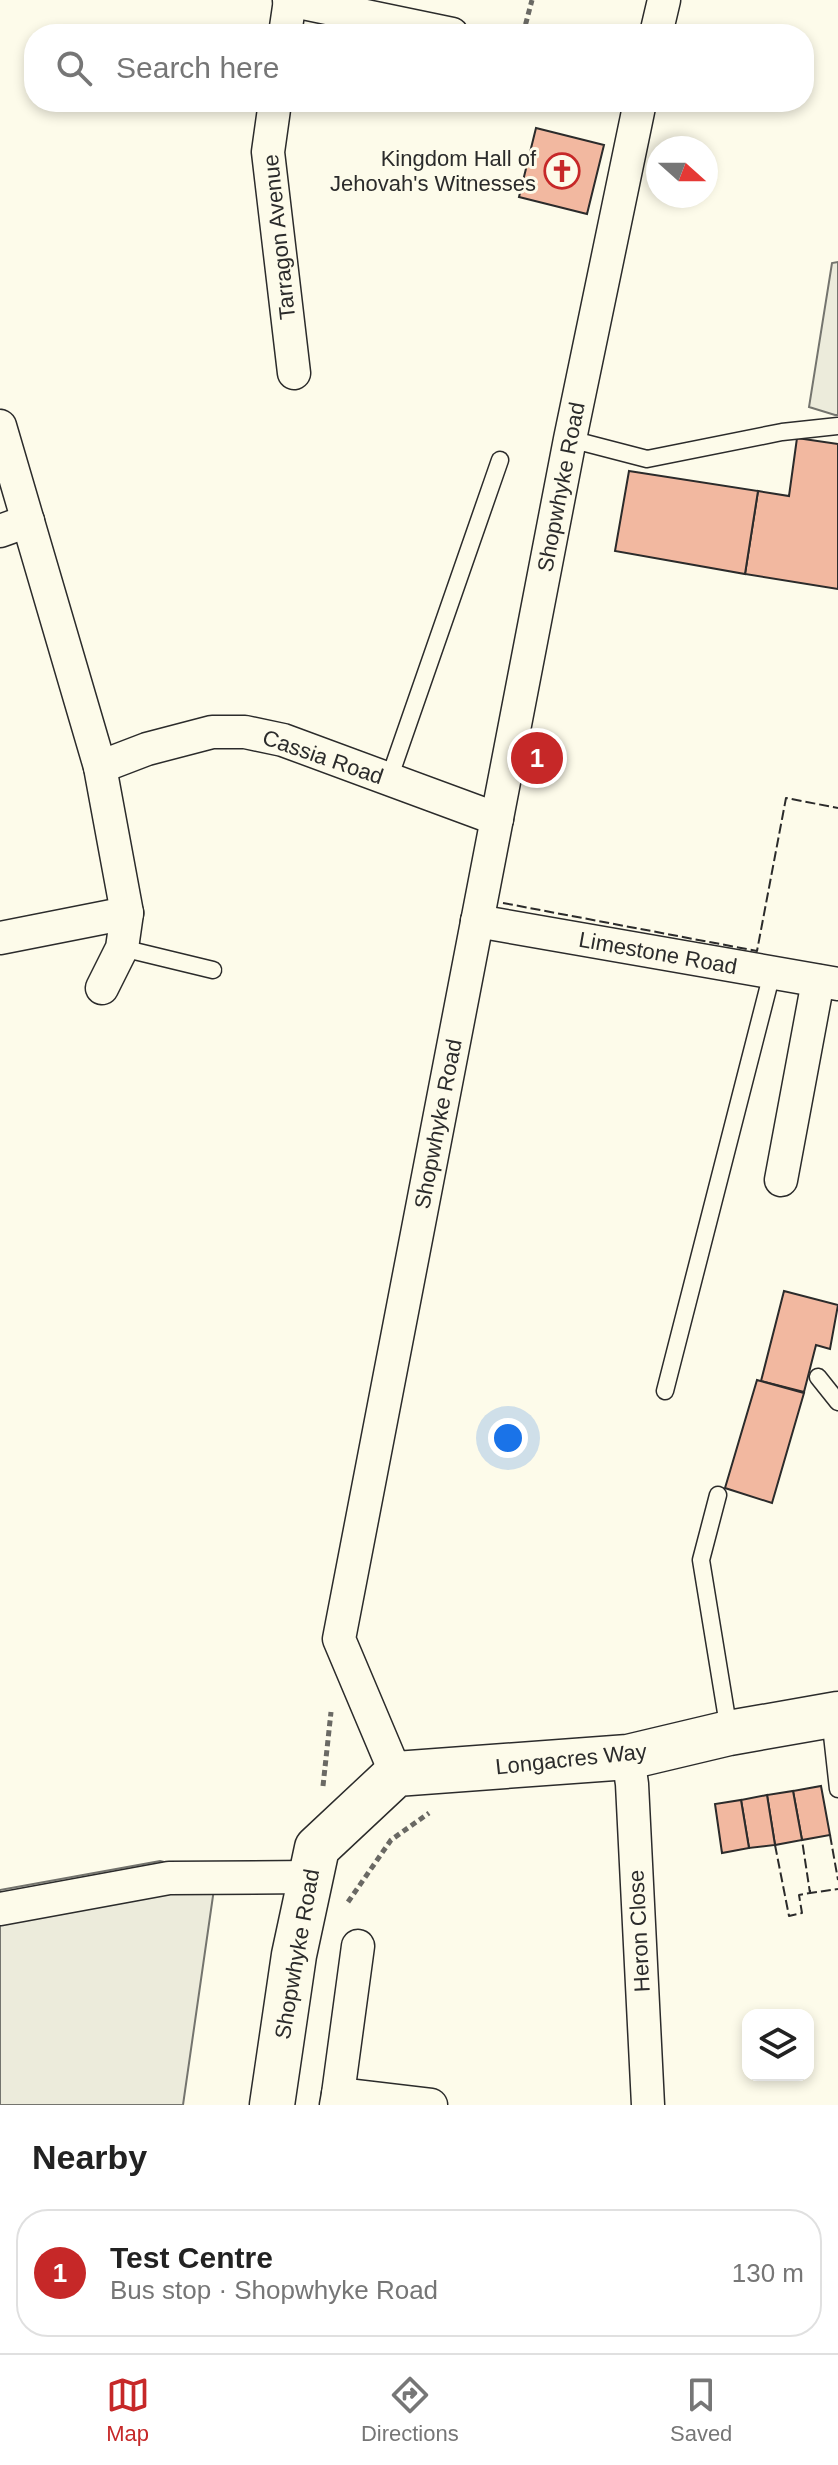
<!DOCTYPE html>
<html lang="en">
<head>
<meta charset="utf-8">
<style>
	:root { --surface:#fff; --page:#f6f6f6; --text:#222; --muted:#767676; --line:#e0e0e0; --accent:#c62828 }
	body { margin:0; font-family:Arial,sans-serif; background:var(--page); color:var(--text) }
	.controls { position:absolute; right:24px; bottom:24px; display:grid; overflow:hidden; border-radius:16px; box-shadow:0 4px 12px #0003 }
	.controls button { width:72px; height:72px; display:grid; place-items:center; padding:0; border:0; border-bottom:2px solid var(--line); background:var(--surface); color:var(--text); font:40px sans-serif }
	.compass { position:absolute; left:646px; top:136px; width:72px; height:72px; border-radius:50%; background:var(--surface); box-shadow:0 4px 12px #0003; rotate:111deg }
	.you { position:absolute; left:508px; top:1438px; width:28px; height:28px; margin:-20px; border:6px solid #fff; border-radius:50%; background:#1a73e8; box-shadow:0 0 0 12px #1a73e833 }
	.badge { display:grid; place-items:center; width:52px; height:52px; border-radius:50%; background:var(--accent); color:#fff; font-size:26px; font-weight:700 }
	.pin { position:absolute; translate:-50% -50%; border:4px solid #fff; box-shadow:0 2px 8px #0006 }
	.list { margin:0; padding:0; list-style:none }
	h2 { display:flex; justify-content:space-between; align-items:center; height:104px; margin:0; padding:0 32px; font-size:34px }
	h2 small { font-size:26px; font-weight:400; color:var(--muted) }
	.list li { display:grid; grid-template-columns:52px 1fr auto; gap:24px; align-items:center; box-sizing:border-box; height:128px; margin:0 16px 16px; padding:0 16px; border:2px solid var(--line); border-radius:32px }
	.list b { display:block; font-size:30px; white-space:nowrap }
	.list p { margin:0; font-size:26px; white-space:nowrap; color:var(--muted) }
	.list em { font-size:26px; font-style:normal; color:var(--muted) }
	.icon { flex:none; width:44px; height:44px; fill:none; stroke:currentColor; stroke-width:2; stroke-linecap:round; stroke-linejoin:round }
	.map { position:relative; flex:none; width:838px; height:2105px; overflow:hidden }
	.search { position:absolute; background:var(--surface); box-shadow:0 4px 12px #0003; left:24px; right:24px; top:24px; height:88px; display:flex; align-items:center; gap:20px; box-sizing:border-box; padding:0 28px; border-radius:32px; color:var(--muted); font-size:30px }
	.sheet { height:248px; background:var(--surface) }
	nav { display:flex; justify-content:space-around; align-items:center; box-sizing:border-box; height:112px; border-top:2px solid var(--line); background:var(--surface); font-size:22px; color:var(--muted) }
	nav a { display:grid; justify-items:center; gap:4px }
	nav .on { color:var(--accent) }
	.map>svg:first-child { display:block }
</style>
</head>
<body>
<div class="map">
<svg width="838" height="2105" viewBox="0 0 838 2105">
	<rect width="100%" height="100%" fill="#fdfbea"/>
	<g fill="#ecebdb" stroke="#74746e" stroke-width="2">
		<polygon points="838,262 838,415 835,415 809,407 832,263"/>
		<polygon points="160,1861 216,1875 183,2105 0,2105 0,1890"/>
	</g>
	<g fill="#f2b8a0" stroke="#2b2b2b" stroke-width="2">
		<polygon points="536,128 604,145 587,214 519,197"/>
		<polygon points="797,438 838,444 838,589 745,574 758,491 789,496"/>
		<polygon points="629,471 758,491 745,574 615,551"/>
		<polygon points="784,1291 838,1305 830,1349 816,1345 804,1392 761,1381"/>
		<polygon points="757,1380 804,1393 772,1503 725,1488"/>
		<polygon points="821,1786 830,1835 802,1840 793,1791"/>
		<polygon points="793,1791 802,1840 775,1845 767,1795"/>
		<polygon points="767,1795 775,1845 749,1848 741,1800"/>
		<polygon points="741,1800 749,1848 722,1853 715,1804"/>
	</g>
	<g fill="none" stroke-linecap="round" stroke-linejoin="round">
		<defs>
			<g id="lane">
				<polyline points="570,439 647,459 782,432 838,426"/>
				<polyline points="389,779 500,460"/>
				<polyline points="122,948 213,970"/>
				<polyline points="818,1377 838,1402"/>
				<polyline points="665,1391 772,973"/>
				<polyline points="718,1495 701,1560 729,1731"/>
				<polyline points="830,1717 838,1789"/>
			</g>
			<g id="street">
				<polyline points="289,0 452,34"/>
				<polyline points="285,34 290,0"/>
				<polyline points="656,34 664,0"/>
				<polyline points="275,102 268,152 294,373"/>
				<polyline points="0,426 100,767 127,913 122,948 102,988"/>
				<polyline points="0,531 28,521"/>
				<polyline points="100,767 147,749 212,732 245,732 283,740 497,819"/>
				<polyline points="477,921 838,984"/>
				<polyline points="0,938 127,913"/>
				<polyline points="781,1180 818,981"/>
				<polyline points="628,1757 632,1784 648,2105"/>
				<polyline points="396,1774 339,1639 570,439 640,102"/>
				<polyline points="0,1909 169,1878 311,1877"/>
				<polyline points="338,2094 358,1946"/>
				<polyline points="336,2105 338,2094 431,2105"/>
			</g>
			<polyline id="secondary" points="272,2105 294,1955 317,1848 396,1774 628,1757 729,1733 838,1714"/>
		</defs>
		<use href="#lane" stroke="#2b2b2b" stroke-width="19"/>
		<use href="#street" stroke="#2b2b2b" stroke-width="35"/>
		<use href="#secondary" stroke="#2b2b2b" stroke-width="47"/>
		<g stroke="#6a6964" stroke-width="5" stroke-dasharray="6 4" stroke-linecap="butt">
			<polyline points="523,34 532,0"/>
			<polyline points="323,1786 331,1712"/>
			<polyline points="348,1902 391,1840 429,1813"/>
		</g>
		<use href="#lane" stroke="#fdfbea" stroke-width="16"/>
		<use href="#street" stroke="#fdfbea" stroke-width="32"/>
		<use href="#secondary" stroke="#fdfbea" stroke-width="44"/>
		<g stroke="#2b2b2b" stroke-width="2" stroke-dasharray="10 4" stroke-linecap="butt">
			<polyline points="503,903 757,951 786,798 838,808"/>
			<polyline points="830,1835 838,1880"/>
			<polyline points="775,1845 789,1916 802,1913 799,1895 810,1893 802,1840"/>
			<polyline points="810,1890 810,1893 838,1889"/>
		</g>
	</g>
	<defs>
		<symbol id="church-ring" viewBox="-11 -11 22 22"><circle r="9.5" fill="#fdfbea" stroke="#c62828" stroke-width="1.5"/><path d="M-1.2-6h2.4v3.5h3.3v2.4h-3.3V6h-2.4V-.1h-3.3v-2.4h3.3Z" fill="#c62828"/></symbol>
	</defs>
	<g fill-rule="evenodd">
		<use href="#church-ring" x="542" y="151" width="40" height="40"/>
	</g>
	<g text-anchor="middle" dominant-baseline="central" stroke-width="6" stroke-linejoin="round" paint-order="stroke">
		<g font-size="22" fill="#2b2b2b" stroke="#fdfbea" text-anchor="end">
			<text x="536" y="158">Kingdom Hall of<tspan x="536" dy="25">Jehovah's Witnesses</tspan></text>
		</g>
		<g font-size="22" fill="#2b2b2b" stroke="#fdfbea">
			<text transform="translate(279 237) rotate(-96)">Tarragon Avenue</text>
			<text transform="translate(561 487) rotate(-79)">Shopwhyke Road</text>
			<text transform="translate(323 757) rotate(19)">Cassia Road</text>
			<text transform="translate(658 953) rotate(10)">Limestone Road</text>
			<text transform="translate(438 1124) rotate(-79)">Shopwhyke Road</text>
			<text transform="translate(571 1759) rotate(-6)">Longacres Way</text>
			<text transform="translate(639 1931) rotate(-93)">Heron Close</text>
			<text transform="translate(297 1954) rotate(-80)">Shopwhyke Road</text>
		</g>
	</g>
</svg>
<div class="controls">
<button><svg class="icon" aria-label="layers" viewBox="0 0 24 24"><path d="M12 4l9 5-9 5-9-5zM3 14l9 5 9-5"/></svg></button>
</div>
<svg class="compass" viewBox="-18 -18 36 36"><path d="M0-13l5 13h-10z" fill="#e53935"/><path d="M0 13l5-13h-10z" fill="#767676"/></svg>
<div class="you"></div>
<div class="pin badge" style="left:537px;top:758px">1</div>
<div class="search"><svg class="icon" aria-label="search" viewBox="0 0 24 24"><circle cx="10" cy="10" r="6"/><path d="M15 15l6 6"/></svg>Search here</div>
</div>
<section class="sheet">
<h2>Nearby<small></small></h2>
<ul class="list">
<li><span class="badge">1</span><div><b>Test Centre</b><p>Bus stop · Shopwhyke Road</p></div><em>130 m</em></li>
</ul>
</section>
<nav>
<a class="on"><svg class="icon" aria-label="map" viewBox="0 0 24 24"><path d="M3 6l6-2 6 2 6-2v14l-6 2-6-2-6 2zM9 4v14M15 6v14"/></svg>Map</a>
<a><svg class="icon" aria-label="directions" viewBox="0 0 24 24"><path d="M12 3l9 9-9 9-9-9zM9 14v-3h6M13 9l2 2-2 2"/></svg>Directions</a>
<a><svg class="icon" aria-label="saved" viewBox="0 0 24 24"><path d="M7 4h10v16l-5-4-5 4z"/></svg>Saved</a>
</nav>
</body>
</html>
